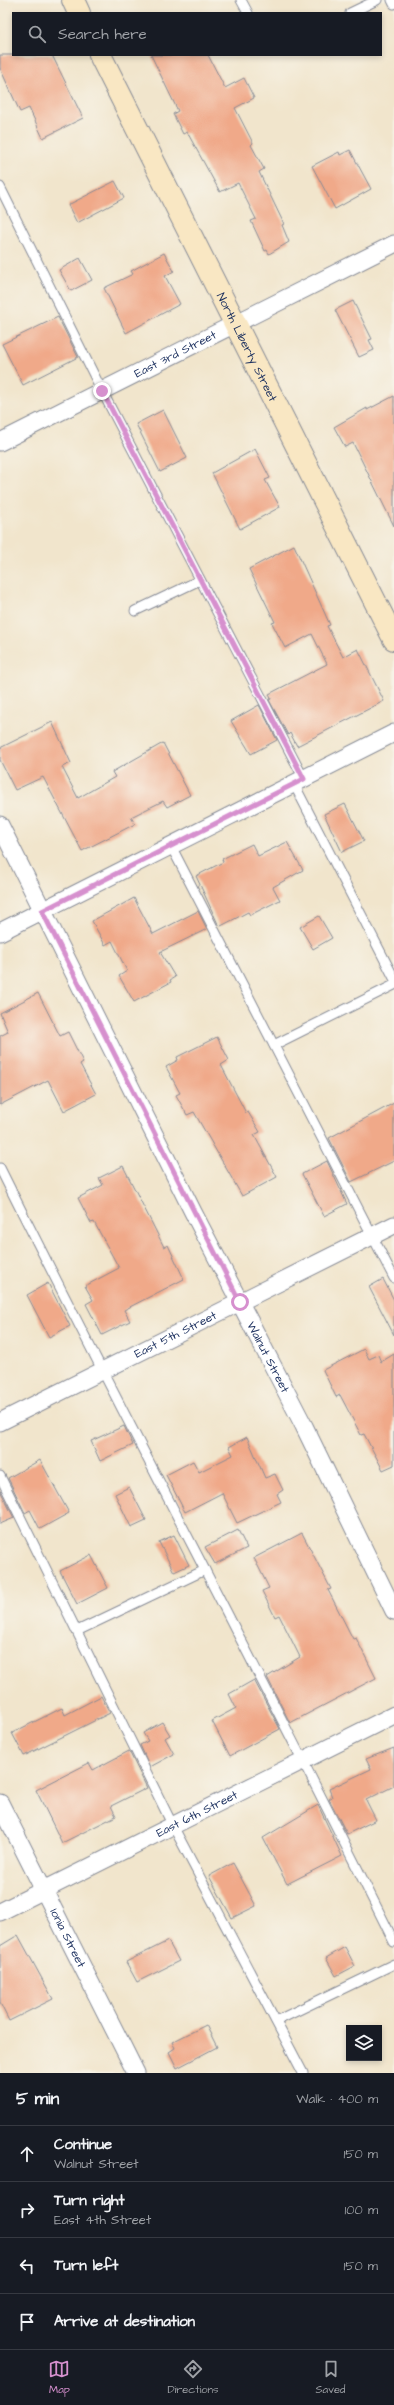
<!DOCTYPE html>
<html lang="en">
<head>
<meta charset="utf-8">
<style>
	:root { --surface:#171b24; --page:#20242c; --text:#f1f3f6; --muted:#9ea1a6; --line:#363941; --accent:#d690ce }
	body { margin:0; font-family:"Architects Daughter",sans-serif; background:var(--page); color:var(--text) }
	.controls { position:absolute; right:12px; bottom:12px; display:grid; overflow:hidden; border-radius:0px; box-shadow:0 2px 6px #0003 }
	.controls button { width:36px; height:36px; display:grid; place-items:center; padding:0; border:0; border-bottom:1px solid var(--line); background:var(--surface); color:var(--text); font:20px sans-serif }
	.stop { position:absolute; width:12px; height:12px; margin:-9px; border:3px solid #d690ce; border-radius:50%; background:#fff }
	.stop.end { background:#d690ce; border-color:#fff; box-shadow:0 1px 4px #0008 }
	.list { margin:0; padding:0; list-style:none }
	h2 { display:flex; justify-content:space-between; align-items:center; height:52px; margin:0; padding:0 16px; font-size:17px }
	h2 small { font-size:13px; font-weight:400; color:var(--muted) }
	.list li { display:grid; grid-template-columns:26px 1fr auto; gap:12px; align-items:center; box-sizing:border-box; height:56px; padding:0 16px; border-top:1px solid var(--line) }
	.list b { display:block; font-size:15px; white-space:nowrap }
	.list p { margin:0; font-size:13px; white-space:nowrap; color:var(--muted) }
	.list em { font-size:13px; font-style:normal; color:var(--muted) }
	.icon { flex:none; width:22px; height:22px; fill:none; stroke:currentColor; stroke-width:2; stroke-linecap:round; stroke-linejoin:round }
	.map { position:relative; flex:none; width:394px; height:2073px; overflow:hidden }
	.search { position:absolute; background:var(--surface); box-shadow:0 2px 6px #0003; left:12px; right:12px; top:12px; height:44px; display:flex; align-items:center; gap:10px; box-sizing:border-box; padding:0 14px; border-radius:0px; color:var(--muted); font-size:15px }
	.sheet { height:276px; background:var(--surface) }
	nav { display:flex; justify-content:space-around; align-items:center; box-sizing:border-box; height:56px; border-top:1px solid var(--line); background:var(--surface); font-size:11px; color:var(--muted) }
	nav a { display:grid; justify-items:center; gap:2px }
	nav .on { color:var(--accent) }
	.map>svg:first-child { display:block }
</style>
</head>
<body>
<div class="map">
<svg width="394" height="2073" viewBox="0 0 394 2073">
	<rect width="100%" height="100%" fill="#f7f3e8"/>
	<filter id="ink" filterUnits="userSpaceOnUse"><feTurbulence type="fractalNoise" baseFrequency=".025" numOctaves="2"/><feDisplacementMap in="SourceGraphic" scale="8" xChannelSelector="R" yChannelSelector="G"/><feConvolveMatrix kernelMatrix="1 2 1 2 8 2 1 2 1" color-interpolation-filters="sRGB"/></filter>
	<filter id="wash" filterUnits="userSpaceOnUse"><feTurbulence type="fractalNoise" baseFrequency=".012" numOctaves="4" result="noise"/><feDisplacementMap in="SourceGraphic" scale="16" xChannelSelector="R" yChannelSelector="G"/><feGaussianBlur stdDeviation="0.9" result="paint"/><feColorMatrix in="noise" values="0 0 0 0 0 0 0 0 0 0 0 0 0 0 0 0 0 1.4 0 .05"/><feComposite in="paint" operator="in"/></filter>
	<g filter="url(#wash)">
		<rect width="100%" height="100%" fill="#f1e5cc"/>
		<g id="blocks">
			<g fill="#f0a989">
				<polygon points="0,55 52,55 83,118 43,138 29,108 20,112 0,68"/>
				<polygon points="151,55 208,55 225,88 244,78 254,98 235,108 253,143 251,145 264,169 259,172 284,224 282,225 289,242 269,254 267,250 265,251 251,221 256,219 238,183 220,192 187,132 183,134 173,114 178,111"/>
				<polygon points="350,150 371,189 335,209 312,166 339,152 340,155"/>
				<polygon points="115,181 124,198 77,223 68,205"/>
				<polygon points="164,253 174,271 165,276 180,304 126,333 104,288 133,274 131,271"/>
				<polygon points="80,258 92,280 71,291 59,270"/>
				<polygon points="353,301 372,339 369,340 374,350 359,357 335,310"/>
				<polygon points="58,317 78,357 23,385 2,344"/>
				<polygon points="394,396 394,526 353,443 345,447 334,427 367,408 367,410"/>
				<polygon points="163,410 187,458 160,472 136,424"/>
				<polygon points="255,449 270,478 265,480 280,507 240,529 212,473"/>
				<polygon points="294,545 330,625 327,626 343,657 358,649 384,701 297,746 290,733 288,735 269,700 271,699 269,694 327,664 312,634 285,648 272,623 275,622 249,569"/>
				<polygon points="259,705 277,740 251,754 231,721"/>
				<polygon points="52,722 71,763 62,767 78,798 115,777 112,772 163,743 190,795 167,807 163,801 131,817 135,824 82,851 43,777 15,790 0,760 0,748"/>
				<polygon points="345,804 364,841 342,852 324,814"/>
				<polygon points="287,842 303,870 273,887 280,900 250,915 248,912 221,926 218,924 196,876 223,862 222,859 252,844 258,856"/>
				<polygon points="134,898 153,934 198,911 207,929 160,952 175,977 170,980 171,982 134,1002 119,976 127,971 112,941 105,945 92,921"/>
				<polygon points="319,916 332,938 313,949 300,927"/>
				<polygon points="38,993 60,1036 68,1032 83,1062 80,1064 96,1094 64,1111 48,1080 0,1105 0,1036 8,1032 0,1013"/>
				<polygon points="217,1037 229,1060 221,1065 246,1113 248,1112 260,1132 254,1135 277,1177 242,1196 194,1112 187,1115 176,1095 180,1093 166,1067 178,1060 177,1057"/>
				<polygon points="394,1103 394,1161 351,1182 329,1138"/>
				<polygon points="327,1161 347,1204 324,1216 302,1174"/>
				<polygon points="123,1166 164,1247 168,1245 184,1279 124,1310 130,1321 102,1335 86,1304 93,1300 85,1286 119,1268 94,1222 91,1223 78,1198 103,1185 99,1178"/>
				<polygon points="383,1279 394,1300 394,1335 369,1287"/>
				<polygon points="48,1283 70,1326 49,1337 27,1295"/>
				<polygon points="364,1349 369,1359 378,1355 381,1362 394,1354 394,1465 383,1470 364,1434 361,1435 340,1395 336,1397 323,1370"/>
				<polygon points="124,1426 133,1445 100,1461 91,1441"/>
				<polygon points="247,1437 265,1478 275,1474 283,1490 277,1494 281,1502 237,1523 222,1493 185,1512 166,1475 193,1461 199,1472 233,1455 229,1447"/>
				<polygon points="40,1460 69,1513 40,1529 30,1510 25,1513 8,1478"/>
				<polygon points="129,1487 146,1520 131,1527 115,1494"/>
				<polygon points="0,1490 14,1518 0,1524"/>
				<polygon points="238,1530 247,1548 215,1564 205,1547"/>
				<polygon points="302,1533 331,1589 328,1590 353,1639 356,1638 376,1678 290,1723 267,1677 300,1657 279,1615 275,1617 262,1591 269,1588 254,1558"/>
				<polygon points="174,1535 189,1565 174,1572 159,1542"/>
				<polygon points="91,1555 108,1588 77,1604 60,1571"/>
				<polygon points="254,1680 280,1729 230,1756 212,1721 236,1708 229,1694"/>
				<polygon points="101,1696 110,1713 24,1756 12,1733 62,1708 65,1715"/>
				<polygon points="162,1722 170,1735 165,1738 174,1754 150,1767 140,1745 148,1741 143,1733"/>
				<polygon points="394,1748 394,1786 366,1800 376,1820 347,1834 329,1799 332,1797 329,1789 371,1769 366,1759"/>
				<polygon points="129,1751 147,1788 111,1806 116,1816 62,1843 36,1790 89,1763 93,1770"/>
				<polygon points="318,1805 342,1856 287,1884 263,1838"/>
				<polygon points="233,1863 256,1906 232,1918 209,1876"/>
				<polygon points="18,1935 53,1999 9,2021 0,2003 0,1946"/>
				<polygon points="168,1941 179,1961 137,1982 126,1962"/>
				<polygon points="345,1947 355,1966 336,1976 326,1958"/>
				<polygon points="206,2025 217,2047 177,2068 169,2052 175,2048 172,2042"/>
			</g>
		</g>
	</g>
	<g filter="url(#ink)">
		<use href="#blocks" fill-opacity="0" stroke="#868a95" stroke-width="1"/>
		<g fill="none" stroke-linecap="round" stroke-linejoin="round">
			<defs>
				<g id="lane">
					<polyline points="241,0 248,13"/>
					<polyline points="392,0 394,4"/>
					<polyline points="350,13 377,0"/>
					<polyline points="0,187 102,391 304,779"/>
					<polyline points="135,611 200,580"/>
					<polyline points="294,784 394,978"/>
					<polyline points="171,846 394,1278"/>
					<polyline points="274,1045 394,985"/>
					<path d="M 0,1168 C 129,1428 266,1683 394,1942"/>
					<polyline points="0,1476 173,1826 303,2073"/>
					<polyline points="77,1631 205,1570"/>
					<polyline points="276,2021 394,1964"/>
				</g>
				<g id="street">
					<path id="s1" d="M 0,442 L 394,244"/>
					<path id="s2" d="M 0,825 L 193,1212 L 304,1426 L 394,1611"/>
					<polyline points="0,932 394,733"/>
					<path id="s3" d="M 0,1422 L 394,1225"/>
					<path id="s4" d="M 0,1803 L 136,2073"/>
					<path id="s5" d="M 0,1912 L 394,1715"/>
				</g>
				<g id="secondary">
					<polyline points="73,0 79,13"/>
					<path id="s6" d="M 100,55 L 394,639"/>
				</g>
			</defs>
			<use href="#lane" stroke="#868a95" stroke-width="11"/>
			<use href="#street" stroke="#868a95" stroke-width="19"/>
			<use href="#secondary" stroke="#868a95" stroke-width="24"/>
			<use href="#lane" stroke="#fff" stroke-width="9"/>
			<use href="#street" stroke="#fff" stroke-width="17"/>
			<use href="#secondary" stroke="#f9e7c3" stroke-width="22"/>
		</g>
	</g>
	<g fill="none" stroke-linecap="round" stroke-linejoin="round" filter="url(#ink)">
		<polyline stroke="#d690ce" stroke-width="5" points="102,391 304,779 42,911 240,1302"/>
	</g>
	<g text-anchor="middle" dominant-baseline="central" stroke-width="4" stroke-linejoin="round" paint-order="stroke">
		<g font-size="12" fill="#1b2f5e" stroke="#f7f3e8">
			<text stroke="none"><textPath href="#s6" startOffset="327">North Liberty Street</textPath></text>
			<text stroke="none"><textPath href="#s1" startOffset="196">East 3rd Street</textPath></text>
			<text stroke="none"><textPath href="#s3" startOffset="196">East 5th Street</textPath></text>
			<text stroke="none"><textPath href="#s2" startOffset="596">Walnut Street</textPath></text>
			<text stroke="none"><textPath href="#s5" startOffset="220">East 6th Street</textPath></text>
			<text stroke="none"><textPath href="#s4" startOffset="151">Ionia Street</textPath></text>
		</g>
	</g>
</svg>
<div class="controls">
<button><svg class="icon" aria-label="layers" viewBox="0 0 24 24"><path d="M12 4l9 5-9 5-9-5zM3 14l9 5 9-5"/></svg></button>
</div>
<div class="stop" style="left:240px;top:1302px"></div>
<div class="stop end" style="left:102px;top:391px"></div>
<div class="search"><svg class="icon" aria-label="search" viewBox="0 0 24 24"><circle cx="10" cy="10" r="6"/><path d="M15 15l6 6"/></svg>Search here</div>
</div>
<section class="sheet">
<h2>5 min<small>Walk · 400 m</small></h2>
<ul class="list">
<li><svg class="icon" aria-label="ahead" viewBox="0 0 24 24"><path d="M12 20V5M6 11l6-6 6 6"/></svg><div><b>Continue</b><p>Walnut Street</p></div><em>150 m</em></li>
<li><svg class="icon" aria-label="right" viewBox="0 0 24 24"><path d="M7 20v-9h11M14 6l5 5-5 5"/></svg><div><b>Turn right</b><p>East 4th Street</p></div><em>100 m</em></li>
<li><svg class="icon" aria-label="left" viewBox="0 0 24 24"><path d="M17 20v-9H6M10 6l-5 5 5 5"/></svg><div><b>Turn left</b></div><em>150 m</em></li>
<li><svg class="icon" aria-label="arrive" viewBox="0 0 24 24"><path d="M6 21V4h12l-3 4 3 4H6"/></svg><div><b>Arrive at destination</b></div></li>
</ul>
</section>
<nav>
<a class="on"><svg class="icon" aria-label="map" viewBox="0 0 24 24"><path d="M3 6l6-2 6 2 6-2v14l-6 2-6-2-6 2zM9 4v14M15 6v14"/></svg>Map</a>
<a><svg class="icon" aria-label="directions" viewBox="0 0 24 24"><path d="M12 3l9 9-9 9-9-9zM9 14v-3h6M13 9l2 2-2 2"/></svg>Directions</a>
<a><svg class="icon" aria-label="saved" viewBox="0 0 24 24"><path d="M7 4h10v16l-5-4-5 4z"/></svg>Saved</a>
</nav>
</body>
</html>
